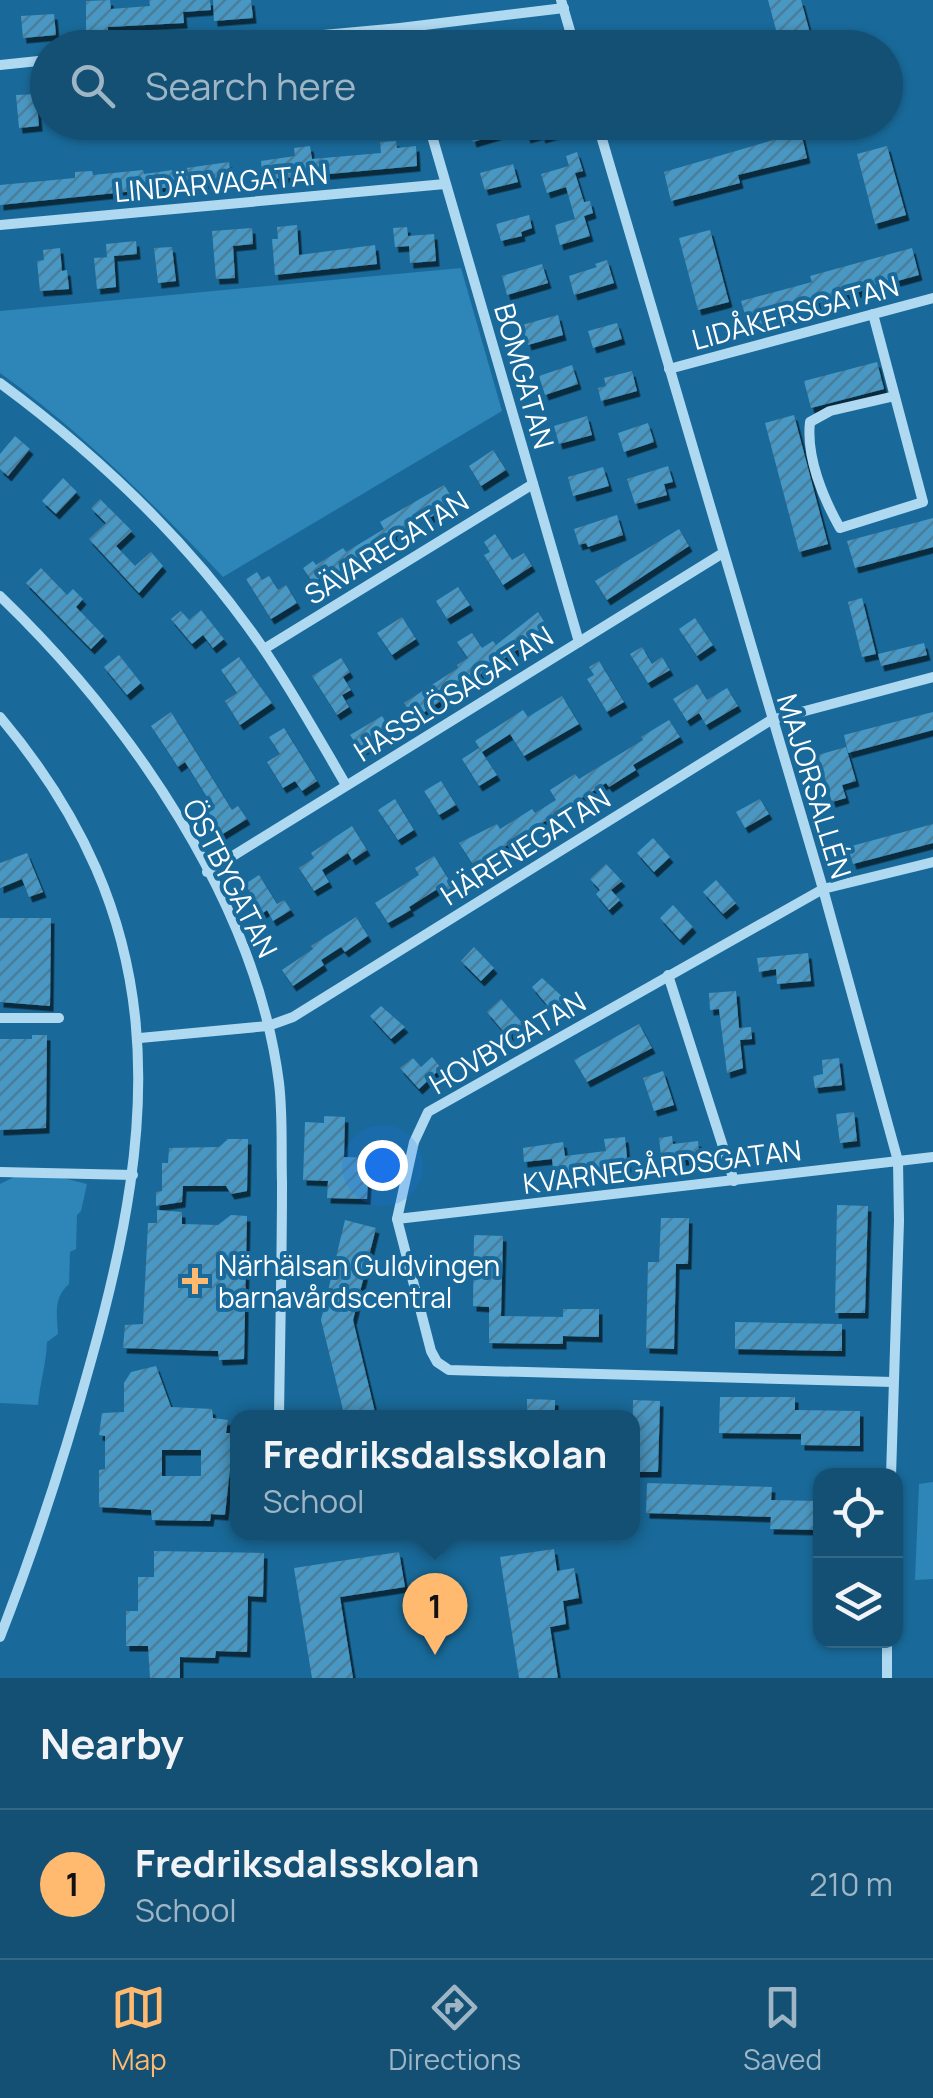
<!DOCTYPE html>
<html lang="en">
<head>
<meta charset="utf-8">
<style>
	:root { --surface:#135074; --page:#1c5779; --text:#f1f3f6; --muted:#9db5c5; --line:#326786; --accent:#ffba6f }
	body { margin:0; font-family:Manrope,sans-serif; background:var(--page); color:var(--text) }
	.controls { position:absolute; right:30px; bottom:30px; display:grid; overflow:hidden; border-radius:20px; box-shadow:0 2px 8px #0004 }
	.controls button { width:90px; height:90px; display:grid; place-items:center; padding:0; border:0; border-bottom:2px solid var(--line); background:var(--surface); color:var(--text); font:50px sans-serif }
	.you { position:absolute; left:382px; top:1165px; width:35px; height:35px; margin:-25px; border:8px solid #fff; border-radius:50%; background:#1a73e8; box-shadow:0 0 0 15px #1a73e833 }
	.badge { display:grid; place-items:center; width:65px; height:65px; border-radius:50%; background:var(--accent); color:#111; font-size:32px; font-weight:700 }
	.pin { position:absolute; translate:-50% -82px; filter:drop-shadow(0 2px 5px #0008) }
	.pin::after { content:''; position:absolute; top:52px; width:35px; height:30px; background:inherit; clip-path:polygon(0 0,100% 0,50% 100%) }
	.popup { position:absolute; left:230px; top:1410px; width:410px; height:130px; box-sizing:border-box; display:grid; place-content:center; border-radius:20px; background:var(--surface); filter:drop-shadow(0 2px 8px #0005); font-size:32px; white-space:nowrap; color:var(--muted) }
	.popup b { font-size:38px; color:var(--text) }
	.popup::after { content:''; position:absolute; left:50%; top:100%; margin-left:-20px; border:20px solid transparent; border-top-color:var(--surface) }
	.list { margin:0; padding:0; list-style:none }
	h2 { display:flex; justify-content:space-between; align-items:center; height:130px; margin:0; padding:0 40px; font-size:42px }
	h2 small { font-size:32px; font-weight:400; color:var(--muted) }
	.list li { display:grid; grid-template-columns:65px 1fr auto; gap:30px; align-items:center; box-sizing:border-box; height:150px; padding:0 40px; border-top:2px solid var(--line) }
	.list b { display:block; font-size:38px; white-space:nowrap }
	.list p { margin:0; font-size:32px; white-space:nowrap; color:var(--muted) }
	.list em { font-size:32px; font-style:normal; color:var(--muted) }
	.icon { flex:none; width:55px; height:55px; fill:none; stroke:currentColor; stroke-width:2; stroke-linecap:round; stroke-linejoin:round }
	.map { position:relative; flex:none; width:933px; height:1678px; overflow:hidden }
	.search { position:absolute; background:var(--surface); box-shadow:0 2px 8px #0004; left:30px; right:30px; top:30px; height:110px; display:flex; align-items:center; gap:25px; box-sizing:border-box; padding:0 35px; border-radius:55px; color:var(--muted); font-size:38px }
	.sheet { height:280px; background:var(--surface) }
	nav { display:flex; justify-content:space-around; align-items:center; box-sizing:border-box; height:140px; border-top:2px solid var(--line); background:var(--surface); font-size:28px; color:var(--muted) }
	nav a { display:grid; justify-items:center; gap:5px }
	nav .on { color:var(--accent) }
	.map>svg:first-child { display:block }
</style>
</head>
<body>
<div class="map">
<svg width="933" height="1678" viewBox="0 0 933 1678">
	<defs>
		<pattern id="building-hatch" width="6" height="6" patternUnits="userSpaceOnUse" patternTransform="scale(2.5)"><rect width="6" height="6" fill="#4a97c3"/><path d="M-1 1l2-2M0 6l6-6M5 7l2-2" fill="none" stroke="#4b7d99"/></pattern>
		<filter id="shadow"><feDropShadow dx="3.5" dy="5.5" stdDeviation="0" flood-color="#0009"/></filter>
	</defs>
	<rect width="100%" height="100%" fill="#196a9a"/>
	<g fill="#2d86b7">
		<path d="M 461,268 L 502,411 L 223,577 C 154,504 82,432 0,373 L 0,311 Z"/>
		<path d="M 18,1175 L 51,1175 L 87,1184 L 81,1211 L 77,1215 L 76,1249 L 70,1252 L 69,1284 C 53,1298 57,1314 58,1334 L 47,1342 C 46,1365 40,1383 38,1405 L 0,1403 L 0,1184 Z"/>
		<polygon points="933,1482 933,1579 915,1580 919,1484"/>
	</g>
	<g fill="url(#building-hatch)" fill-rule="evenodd" filter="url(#shadow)">
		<polygon points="110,0 111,9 150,6 149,0 210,0 211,10 183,12 184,23 108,27 108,32 86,33 86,1"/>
		<polygon points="213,0 251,0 253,18 214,21"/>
		<polygon points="768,0 801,0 810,33 816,32 820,48 788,48 786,39 779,41"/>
		<polygon points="54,14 56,35 23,38 21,16"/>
		<polygon points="36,94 39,126 19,128 16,95"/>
		<polygon points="468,122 582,122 582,126 542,138 541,134 527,138 524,127 473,142"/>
		<polygon points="801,132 807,158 738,175 740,183 671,201 664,172"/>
		<polygon points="396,141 397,148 416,146 417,166 263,180 261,161 295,156 294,148 310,146 312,159 381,153 380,142"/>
		<polygon points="887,146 906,215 875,224 857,154"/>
		<polygon points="577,152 583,171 575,173 584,202 590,201 593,213 584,216 590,236 560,245 555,225 575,219 566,187 547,193 541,174 569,166 566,156"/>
		<polygon points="229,162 231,181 0,205 0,185 75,178 75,172 92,171 93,175 143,170 144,174"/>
		<polygon points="513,164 518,182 485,190 480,173"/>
		<polygon points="529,215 532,228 521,232 522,236 501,241 496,224"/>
		<polygon points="297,225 299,255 375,245 377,264 275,275 272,239 278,239 277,227"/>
		<polygon points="407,227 408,236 434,234 436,261 410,263 409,246 395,247 393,228"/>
		<polygon points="252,228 253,244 233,246 235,278 216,279 212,231"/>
		<polygon points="710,230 729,302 698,310 679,238"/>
		<polygon points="136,241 137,254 114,256 116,287 97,289 94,258 111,257 107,257 106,244"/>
		<polygon points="172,247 176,281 158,283 154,248"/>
		<polygon points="60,248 62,271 67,270 69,289 40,291 37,261 44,260 43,250"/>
		<polygon points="912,248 919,275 818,303 819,309 749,328 741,301 812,282 810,276"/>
		<polygon points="607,260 614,283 574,295 569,276 597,267 595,264"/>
		<polygon points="542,264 548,283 507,295 502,276"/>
		<polygon points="558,315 563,335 528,345 522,325"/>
		<polygon points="617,323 622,339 593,348 588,331"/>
		<polygon points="877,362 884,389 811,408 804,381"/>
		<polygon points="572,365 578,384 545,395 539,376"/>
		<polygon points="632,371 637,391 601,401 598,388 606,386 604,378"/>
		<polygon points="794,415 828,544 799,552 765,423"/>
		<polygon points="587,416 592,435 559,444 554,426"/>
		<polygon points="648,423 654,442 624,452 618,433"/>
		<polygon points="15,436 30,449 8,476 0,469 0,454"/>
		<polygon points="493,450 506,470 481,486 469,466"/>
		<polygon points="668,466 673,482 664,484 667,495 635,504 627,479"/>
		<polygon points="603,467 609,486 573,496 568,477"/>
		<polygon points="63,478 77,492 56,514 42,501"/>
		<polygon points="444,485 455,502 423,522 418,514 407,521 410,526 386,541 388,545 329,580 326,575 313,583 303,568 313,561 316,565 343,548 346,552 384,529 380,522"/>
		<polygon points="100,499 132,531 116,546 135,566 151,552 163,566 139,593 89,539 106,523 91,508"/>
		<polygon points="617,515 623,535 588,547 586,543 579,545 574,529"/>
		<polygon points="933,518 933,547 855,568 847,541"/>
		<polygon points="679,529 689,546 607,600 595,581"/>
		<polygon points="495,534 512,560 524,553 532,566 503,585 484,555 490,552 484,542"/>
		<polygon points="41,568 67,595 73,589 83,599 76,607 104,636 91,649 26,583"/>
		<polygon points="257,572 262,580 269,576 278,590 286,585 297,603 271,619 246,579"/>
		<polygon points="458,587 470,605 447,619 436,601"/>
		<polygon points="862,598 876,654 862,657 848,602"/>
		<polygon points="201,610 224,639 213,648 203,635 192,644 171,619 181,611 189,620"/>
		<polygon points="538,612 551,632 527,649 524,645 414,719 404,703 458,668 457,665 468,658 457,642 472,633 482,648 493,641 496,645"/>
		<polygon points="402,617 416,639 392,655 377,633"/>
		<polygon points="695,618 713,645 697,656 679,629"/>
		<polygon points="924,643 927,655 881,666 878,654"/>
		<polygon points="642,647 652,664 662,657 670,670 648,683 630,654"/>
		<polygon points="119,655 141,683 127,695 104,667"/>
		<polygon points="239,657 272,703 240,725 225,701 237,693 221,670"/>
		<polygon points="341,658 350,672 343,677 351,690 342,695 349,707 337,715 312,676"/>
		<polygon points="599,661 624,702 607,712 587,679 594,675 589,667"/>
		<polygon points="697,684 707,700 727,688 738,706 706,725 699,713 687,721 673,699"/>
		<polygon points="562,696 579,724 524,756 510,734 482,752 475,741 523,710 528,717"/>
		<polygon points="171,712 232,810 238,806 247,819 221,835 200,801 207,797 185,762 178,767 151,726"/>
		<polygon points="933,712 933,730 848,753 844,735"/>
		<polygon points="382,716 392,732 361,751 350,735"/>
		<polygon points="669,720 680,737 633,765 636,770 609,787 606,783 474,866 459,843 497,824 500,829 532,809 535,813 556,800 550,790 575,774 579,779 643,740 641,737"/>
		<polygon points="284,728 317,781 302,791 295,781 283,788 267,762 280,754 269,737"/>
		<polygon points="846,747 856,781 842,785 846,798 832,802 818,755"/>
		<polygon points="479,748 497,775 479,786 462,759"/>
		<polygon points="441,781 456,805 439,815 424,791"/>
		<polygon points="395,799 414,830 398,840 378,810"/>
		<polygon points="760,799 769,814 745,828 736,812"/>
		<polygon points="933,824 933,843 853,864 848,847"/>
		<polygon points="352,826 367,850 352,860 348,853 322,870 329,882 314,891 299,868 314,858 311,853"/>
		<polygon points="653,838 670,857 654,872 637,853"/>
		<polygon points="27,853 43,892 29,897 22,879 0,888 0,863"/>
		<polygon points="434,856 454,888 444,895 439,888 409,907 411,910 388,923 375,903 419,875 415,868"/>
		<polygon points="606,864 622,881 611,890 620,900 609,910 596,894 600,890 590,879"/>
		<polygon points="259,875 277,904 284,900 291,910 273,921 267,910 263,913 245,884"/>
		<polygon points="716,880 736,903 723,914 703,892"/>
		<polygon points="673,905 693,927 680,940 660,918"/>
		<polygon points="356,917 368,936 345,952 341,947 321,960 324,965 293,986 282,970 313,949 311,946"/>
		<polygon points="0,918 51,918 50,1006 0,1002"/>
		<polygon points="474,947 494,968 481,981 461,961"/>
		<polygon points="808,953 811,981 777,984 776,969 759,972 757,958"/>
		<polygon points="542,978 566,1000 553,1012 532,987"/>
		<polygon points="736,991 739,1028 751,1027 752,1039 740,1040 743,1068 727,1073 719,1009 710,1010 709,993"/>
		<polygon points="501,999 523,1024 508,1037 487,1012"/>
		<polygon points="381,1006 405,1027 391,1039 370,1016"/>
		<polygon points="639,1024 652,1048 587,1082 574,1060"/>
		<polygon points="32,1035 47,1035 46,1128 0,1130 0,1039 32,1039"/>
		<polygon points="432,1057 441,1068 419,1089 400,1068 413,1058 421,1067"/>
		<polygon points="839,1058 842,1085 815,1088 813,1076 823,1074 822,1060"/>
		<polygon points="663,1071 674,1105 654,1111 643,1078"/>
		<polygon points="854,1112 857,1141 840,1143 836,1114"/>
		<polygon points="324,1116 345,1117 344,1157 378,1158 377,1182 368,1181 367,1199 327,1198 328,1181 303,1180 305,1122 324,1123"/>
		<polygon points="672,1136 673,1144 698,1141 700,1158 662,1163 659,1138"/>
		<polygon points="625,1137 628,1167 554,1175 552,1159 524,1162 523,1148 563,1142 565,1156 606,1151 604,1139"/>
		<polygon points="228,1139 248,1139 247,1191 231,1194 226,1186 183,1186 182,1202 156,1206 156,1192 162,1191 162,1163 168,1163 169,1148 219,1147"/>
		<polygon points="837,1205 868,1206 865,1313 835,1313"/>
		<polygon points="157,1210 182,1212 182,1224 218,1225 231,1215 247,1216 244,1359 219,1360 218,1351 123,1348 125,1325 143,1324 148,1223 157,1223"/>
		<polygon points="661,1218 689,1218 688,1264 676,1264 674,1349 646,1348 648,1262 659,1262"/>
		<polygon points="345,1220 376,1228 353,1320 375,1412 354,1418 345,1418 321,1320"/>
		<polygon points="474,1235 503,1236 501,1316 563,1317 563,1309 599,1309 599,1337 563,1336 563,1344 489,1343 489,1307 473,1306"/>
		<polygon points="735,1322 842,1324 842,1351 735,1349"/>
		<path d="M 156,1366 L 171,1407 L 212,1409 L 213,1418 L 228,1420 L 226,1433 L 238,1433 L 237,1451 L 232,1451 L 225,1515 L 211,1514 L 210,1521 L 152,1520 L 151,1510 L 99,1507 L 99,1470 L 105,1469 L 105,1436 L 99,1435 L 102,1413 L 124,1412 L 124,1383 L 131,1372 ZM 162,1450 L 201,1450 L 201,1476 L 162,1476 Z"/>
		<polygon points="720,1397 795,1397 795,1410 860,1411 860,1446 801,1445 801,1434 719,1433"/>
		<polygon points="527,1399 555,1400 555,1418 527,1418"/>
		<polygon points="633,1400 660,1401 658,1472 632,1472"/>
		<polygon points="647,1483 772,1487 771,1500 820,1501 820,1530 770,1529 771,1517 646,1513"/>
		<polygon points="554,1549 557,1571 574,1568 579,1598 563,1601 566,1624 550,1627 558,1678 519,1678 500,1557"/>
		<polygon points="154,1551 264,1553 263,1597 248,1596 247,1652 216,1651 215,1658 180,1657 180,1678 150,1678 148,1646 126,1646 126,1611 138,1611 138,1577 154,1577"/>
		<polygon points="399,1552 405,1587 340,1597 353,1678 312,1678 294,1568"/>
	</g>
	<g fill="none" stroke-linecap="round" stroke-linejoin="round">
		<g stroke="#afd9f1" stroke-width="10">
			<polyline points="561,0 575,48"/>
			<polyline points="400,28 406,48"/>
			<polyline points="178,48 400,28 564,8"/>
			<polyline points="0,65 48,60"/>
			<polyline points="428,122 579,642"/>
			<polyline points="597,122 823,889 898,1161 899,1221 891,1476"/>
			<polyline points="0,225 445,184"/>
			<path d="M 873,314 L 923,502 L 840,528 C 823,498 806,457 810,422 L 830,411 L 895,396"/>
			<polyline points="669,369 933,298"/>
			<path d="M 0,383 C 99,456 193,546 263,648 C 293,692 319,739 346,785"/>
			<path d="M 0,596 C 129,720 256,902 279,1083 C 283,1116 281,1149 282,1182 C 282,1260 280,1339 279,1418"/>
			<polyline points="264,649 533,484"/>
			<path d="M 0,717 C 171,920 160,1115 92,1357 C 66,1452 36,1545 0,1637"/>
			<polyline points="207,872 723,553"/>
			<polyline points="668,975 734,1181"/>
			<polyline points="0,1018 59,1018"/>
			<polyline points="140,1038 268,1026 293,1017 771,720 933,677"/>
			<polyline points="0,1172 133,1175"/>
			<polyline points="397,1219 933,1157"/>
			<polyline points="893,1382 449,1370 437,1362 431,1351 397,1219 414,1142 428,1112 823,889 933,862"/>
			<polyline points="887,1678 887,1640"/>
		</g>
	</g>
	<path fill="#ffba6f" stroke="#196a9a" stroke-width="4" d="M190 1266h10v10h10v10h-10v10h-10v-10h-10v-10h10z"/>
	<g text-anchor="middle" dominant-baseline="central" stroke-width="8" stroke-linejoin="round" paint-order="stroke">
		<g font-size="28" fill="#fff" stroke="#196a9a">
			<text transform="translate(221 182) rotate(-5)">LINDÄRVAGATAN</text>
			<text transform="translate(795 312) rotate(-15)">LIDÅKERSGATAN</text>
			<text transform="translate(525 376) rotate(74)">BOMGATAN</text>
			<text transform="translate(386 547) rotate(-32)">SÄVAREGATAN</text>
			<text transform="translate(453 693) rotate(-32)">HASSLÖSAGATAN</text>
			<text transform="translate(815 786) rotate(73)">MAJORSALLÉN</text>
			<text transform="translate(525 846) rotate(-32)">HÄRENEGATAN</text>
			<text transform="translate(231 878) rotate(63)">ÖSTBYGATAN</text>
			<text transform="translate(507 1042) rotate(-30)">HOVBYGATAN</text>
			<text transform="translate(662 1166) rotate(-7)">KVARNEGÅRDSGATAN</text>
		</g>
		<g font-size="28" fill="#fff" stroke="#196a9a" text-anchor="start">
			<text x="218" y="1265">Närhälsan Guldvingen<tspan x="218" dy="32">barnavårdscentral</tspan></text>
		</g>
	</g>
</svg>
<div class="controls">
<button><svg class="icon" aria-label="locate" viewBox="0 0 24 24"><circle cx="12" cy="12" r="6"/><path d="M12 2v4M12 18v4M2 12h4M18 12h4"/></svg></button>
<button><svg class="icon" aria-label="layers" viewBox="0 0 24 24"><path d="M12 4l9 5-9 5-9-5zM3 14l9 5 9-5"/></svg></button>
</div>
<div class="you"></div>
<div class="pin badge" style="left:435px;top:1655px">1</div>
<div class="popup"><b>Fredriksdalsskolan</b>School</div>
<div class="search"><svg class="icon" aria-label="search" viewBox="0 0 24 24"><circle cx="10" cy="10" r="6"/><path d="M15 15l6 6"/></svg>Search here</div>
</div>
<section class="sheet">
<h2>Nearby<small></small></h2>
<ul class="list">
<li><span class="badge">1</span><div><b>Fredriksdalsskolan</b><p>School</p></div><em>210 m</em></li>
</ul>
</section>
<nav>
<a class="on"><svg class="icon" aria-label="map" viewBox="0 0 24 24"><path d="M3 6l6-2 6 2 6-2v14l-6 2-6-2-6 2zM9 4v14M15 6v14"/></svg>Map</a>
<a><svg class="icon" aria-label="directions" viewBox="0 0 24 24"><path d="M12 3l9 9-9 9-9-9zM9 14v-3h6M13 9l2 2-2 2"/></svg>Directions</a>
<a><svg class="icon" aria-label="saved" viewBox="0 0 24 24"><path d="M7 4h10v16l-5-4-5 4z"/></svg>Saved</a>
</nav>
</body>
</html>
